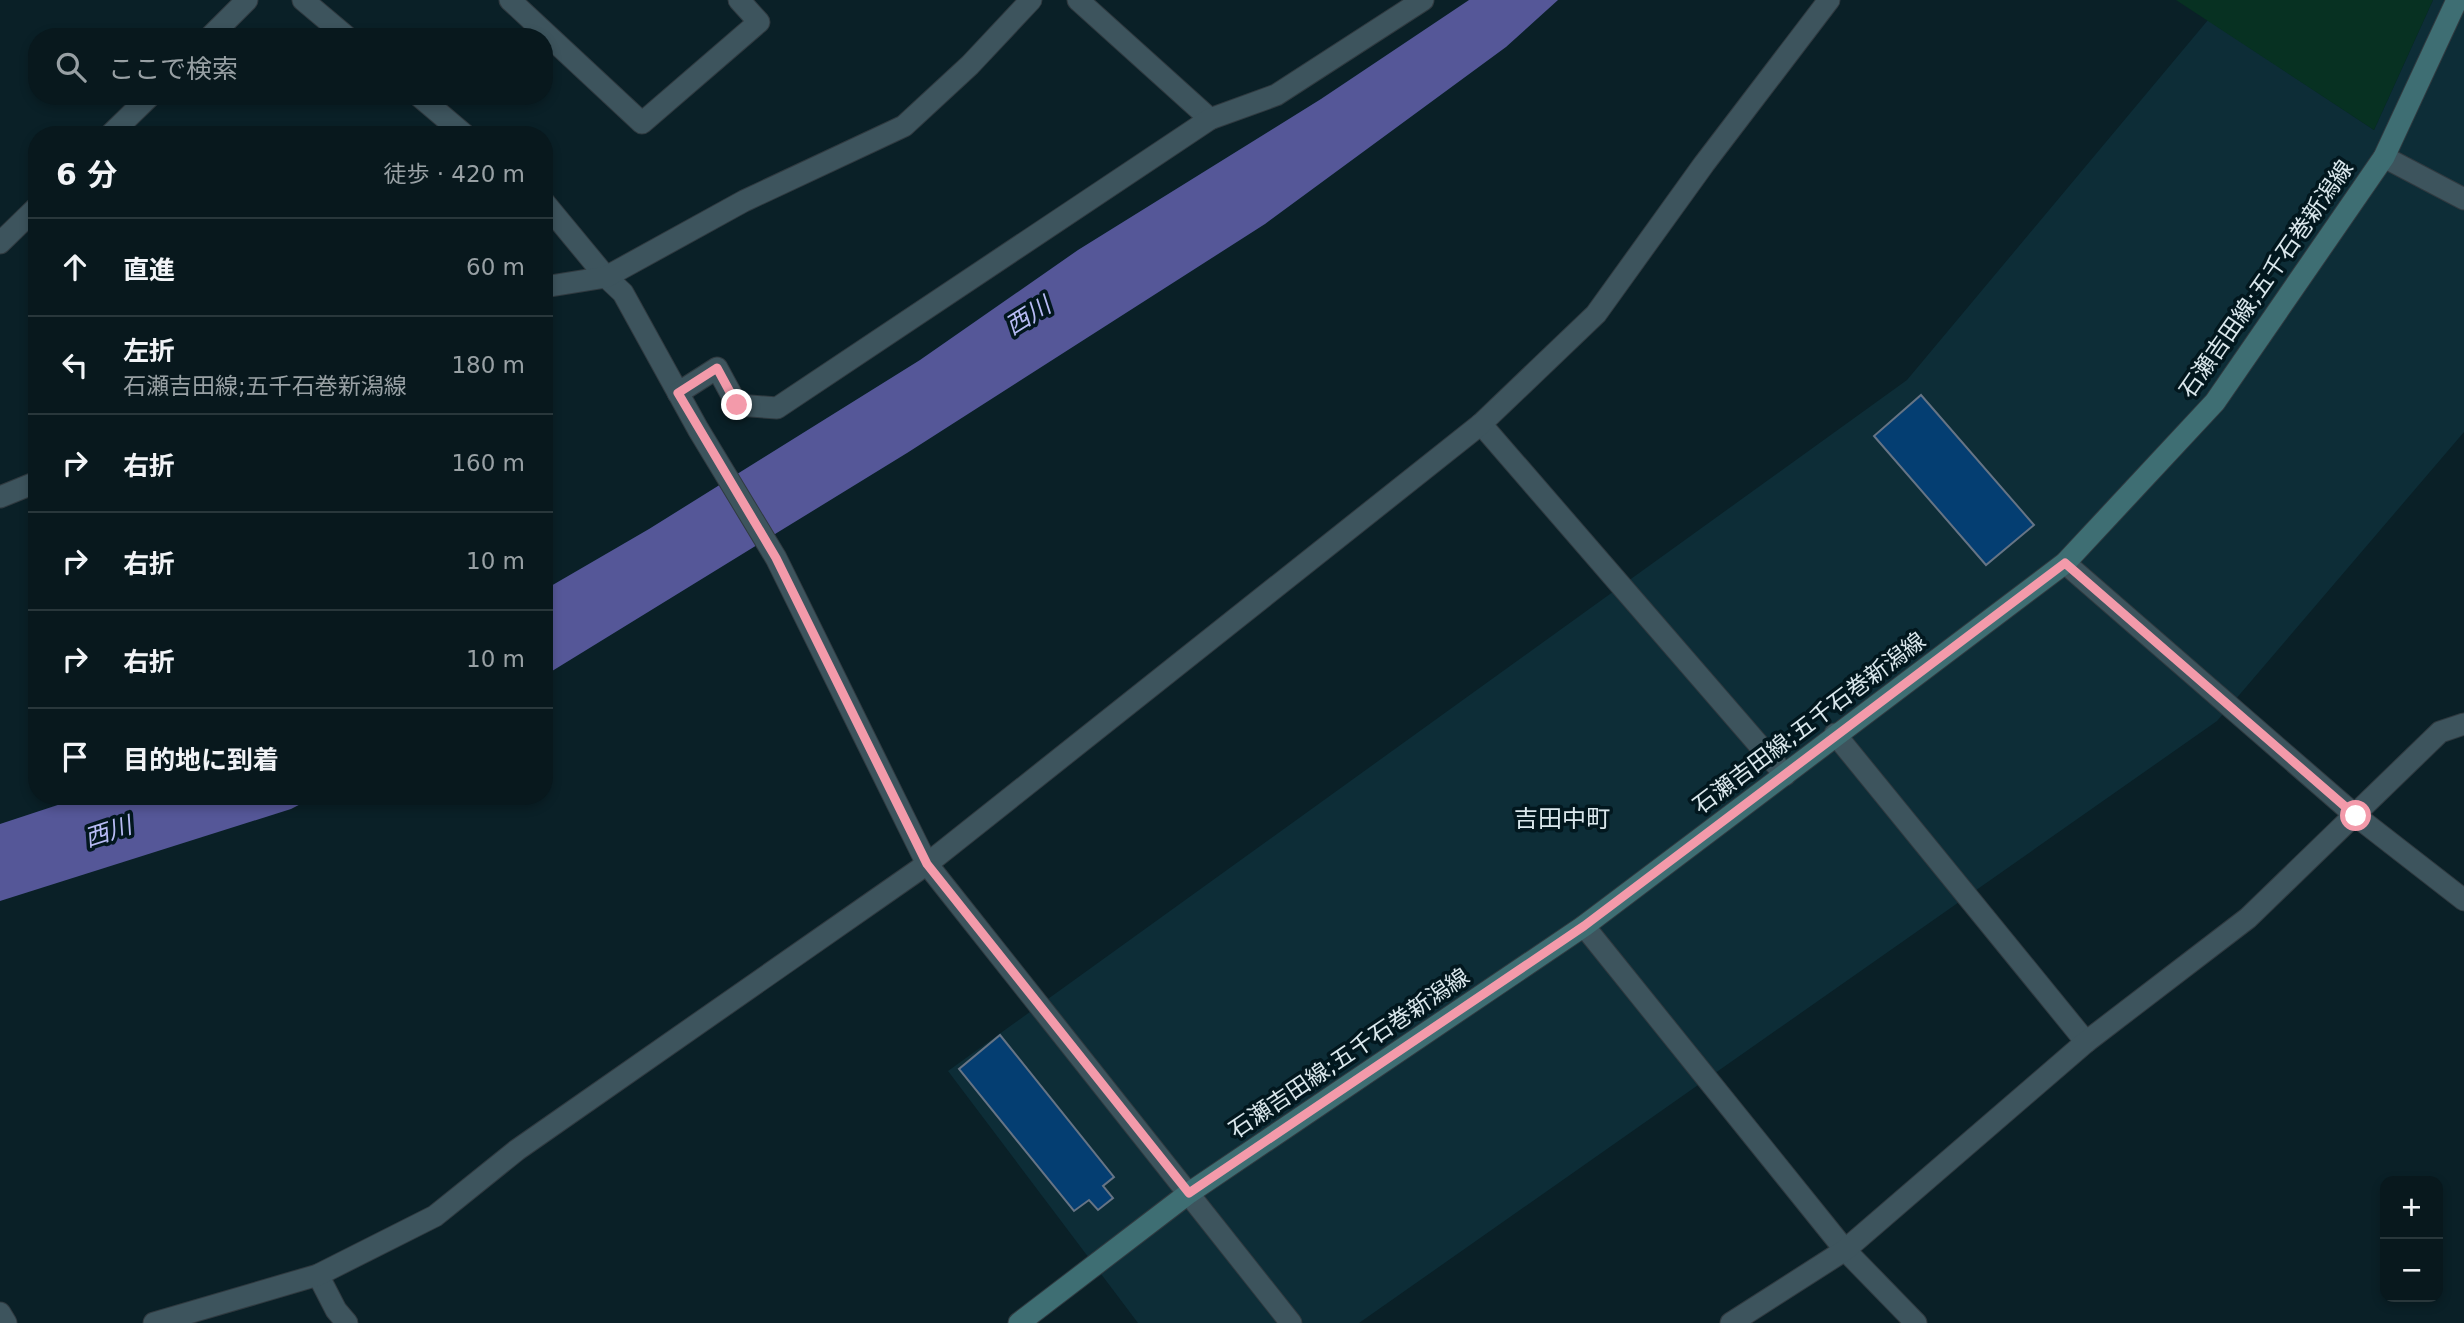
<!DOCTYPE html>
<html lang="ja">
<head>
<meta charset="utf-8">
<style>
	:root { --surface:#08181d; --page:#16252a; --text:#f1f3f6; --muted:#98a0a4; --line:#29373b }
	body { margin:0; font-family:"DejaVu Sans","Noto Sans JP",sans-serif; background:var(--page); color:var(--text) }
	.controls { position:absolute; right:21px; bottom:21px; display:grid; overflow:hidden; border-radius:14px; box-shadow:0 4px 10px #0003 }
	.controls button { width:63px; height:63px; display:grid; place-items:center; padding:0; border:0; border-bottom:2px solid var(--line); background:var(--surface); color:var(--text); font:35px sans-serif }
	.stop { position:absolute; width:21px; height:21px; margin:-16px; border:5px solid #f39aaa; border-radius:50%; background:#fff }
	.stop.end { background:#f39aaa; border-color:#fff; box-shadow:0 2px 7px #0008 }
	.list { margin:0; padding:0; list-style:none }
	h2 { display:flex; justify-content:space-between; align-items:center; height:91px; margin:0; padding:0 28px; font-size:30px }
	h2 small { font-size:23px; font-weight:400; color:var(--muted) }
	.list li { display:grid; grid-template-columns:46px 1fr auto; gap:21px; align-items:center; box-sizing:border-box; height:98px; padding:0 28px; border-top:2px solid var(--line) }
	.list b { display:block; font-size:26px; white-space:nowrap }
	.list p { margin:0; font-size:23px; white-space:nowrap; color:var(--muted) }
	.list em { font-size:23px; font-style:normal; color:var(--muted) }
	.icon { flex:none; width:38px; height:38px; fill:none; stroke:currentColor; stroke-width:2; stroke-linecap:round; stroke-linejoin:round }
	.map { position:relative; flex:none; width:2464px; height:1323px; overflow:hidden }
	.search { position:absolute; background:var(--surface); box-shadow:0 4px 10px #0003; left:28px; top:28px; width:525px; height:77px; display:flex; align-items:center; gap:18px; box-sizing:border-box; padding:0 24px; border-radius:28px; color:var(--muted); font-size:26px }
	.panel { position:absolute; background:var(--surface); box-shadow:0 4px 10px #0003; left:28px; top:126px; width:525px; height:679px; border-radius:28px }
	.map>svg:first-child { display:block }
</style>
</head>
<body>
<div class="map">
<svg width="2464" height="1323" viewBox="0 0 2464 1323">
	<rect width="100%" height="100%" fill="#0a2027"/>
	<polygon fill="#0d2d37" points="2433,0 2464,0 2464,432 2217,721 1359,1323 1138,1323 948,1071 1907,380 2208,20 2374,130"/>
	<polygon fill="#073122" points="2176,0 2433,0 2374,130"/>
	<g fill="#555798">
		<polygon points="1469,0 1558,0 1506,47 1265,224 907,453 544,676 544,590 649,529 920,360 1078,250 1321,99"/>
		<polygon points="85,796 316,796 291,809 0,901 0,824"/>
	</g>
	<g fill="#043e72" stroke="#667485" stroke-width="2">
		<polygon points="1921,395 2034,525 1986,565 1874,436"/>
		<polygon points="1000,1035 1114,1177 1103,1186 1113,1198 1098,1210 1089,1200 1074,1211 959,1069"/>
	</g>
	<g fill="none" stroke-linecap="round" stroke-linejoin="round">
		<defs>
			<g id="minor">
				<polyline points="303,0 347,37"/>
				<polyline points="510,0 642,123 759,22 739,0"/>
				<polyline points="1078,0 1210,119"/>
				<polyline points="210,37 247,0"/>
				<polyline points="419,96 465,135"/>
				<polyline points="110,135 150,96"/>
				<polyline points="2384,157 2464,199"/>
				<polyline points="544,202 606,277 623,293 698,429 776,558 927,864 1291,1323"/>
				<polyline points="0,243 37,207"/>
				<polyline points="544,287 606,277 744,201 904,126 970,65 1031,0"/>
				<polyline points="678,393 717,368 737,405 777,408 1210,119 1276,95 1423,0"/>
				<polyline points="1481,424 1785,775"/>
				<polyline points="0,497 37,482"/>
				<polyline points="1835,734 2086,1042"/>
				<polyline points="1584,926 1845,1250 1916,1323"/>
				<polyline points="318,1275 336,1310 347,1323"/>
				<polyline points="0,1313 6,1323"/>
				<polyline points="154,1323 318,1275 435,1216 517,1150 927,864 1481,424 1596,314 1704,164 1829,0"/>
				<polyline points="1731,1323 1845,1250 2086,1042 2248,918 2440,732 2464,724"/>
			</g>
			<polyline id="tertiary" points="2065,563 2356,816 2464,900"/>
			<polyline id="secondary" points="1019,1323 1189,1193 1584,926 2065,563 2215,402 2384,157 2457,0"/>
		</defs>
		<use href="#minor" stroke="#303a40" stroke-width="23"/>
		<use href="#tertiary" stroke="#303a40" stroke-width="23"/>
		<use href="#secondary" stroke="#303a40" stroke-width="23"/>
		<use href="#minor" stroke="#3d545d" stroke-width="21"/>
		<use href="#tertiary" stroke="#3d545d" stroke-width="21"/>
		<use href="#secondary" stroke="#3e6e73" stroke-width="21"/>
	</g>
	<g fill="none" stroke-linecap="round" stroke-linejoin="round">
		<polyline stroke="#f39aaa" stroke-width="9" points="737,405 717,368 678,393 776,558 927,864 1189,1193 1584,926 2065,563 2356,816"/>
	</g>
	<g text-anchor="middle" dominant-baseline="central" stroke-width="7" stroke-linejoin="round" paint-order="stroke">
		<g font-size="23" fill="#dae7ec" stroke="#02171e">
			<text transform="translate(2266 279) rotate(-55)">石瀬吉田線;五千石巻新潟線</text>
			<text transform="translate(1809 723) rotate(-37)">石瀬吉田線;五千石巻新潟線</text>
			<text transform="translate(1349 1053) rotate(-34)">石瀬吉田線;五千石巻新潟線</text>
		</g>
		<g font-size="24" font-style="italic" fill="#b7bbf4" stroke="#02171e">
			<text transform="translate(1028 316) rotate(-32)">西川</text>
			<text transform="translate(108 832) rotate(-18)">西川</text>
		</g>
		<g font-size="24" fill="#dae7ec" stroke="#02171e">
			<text x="1562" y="819">吉田中町</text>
		</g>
	</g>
</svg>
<div class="controls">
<button>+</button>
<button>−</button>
</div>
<div class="stop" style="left:2356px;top:816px"></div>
<div class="stop end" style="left:737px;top:405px"></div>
<div class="search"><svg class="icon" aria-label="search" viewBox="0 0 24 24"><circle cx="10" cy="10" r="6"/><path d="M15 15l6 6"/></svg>ここで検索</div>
<section class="panel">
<h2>6 分<small>徒歩 · 420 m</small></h2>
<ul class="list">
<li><svg class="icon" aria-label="ahead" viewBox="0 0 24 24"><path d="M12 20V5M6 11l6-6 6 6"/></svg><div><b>直進</b></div><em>60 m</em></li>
<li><svg class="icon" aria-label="left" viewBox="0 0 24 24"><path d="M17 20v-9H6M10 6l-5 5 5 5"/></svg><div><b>左折</b><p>石瀬吉田線;五千石巻新潟線</p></div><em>180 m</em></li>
<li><svg class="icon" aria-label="right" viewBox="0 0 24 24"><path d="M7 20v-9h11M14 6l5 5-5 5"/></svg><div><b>右折</b></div><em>160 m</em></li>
<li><svg class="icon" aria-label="right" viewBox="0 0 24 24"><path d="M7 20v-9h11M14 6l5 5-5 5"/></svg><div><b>右折</b></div><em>10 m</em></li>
<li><svg class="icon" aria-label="right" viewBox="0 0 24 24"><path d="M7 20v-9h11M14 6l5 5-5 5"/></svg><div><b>右折</b></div><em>10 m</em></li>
<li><svg class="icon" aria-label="arrive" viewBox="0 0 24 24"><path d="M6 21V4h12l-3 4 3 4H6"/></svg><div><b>目的地に到着</b></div></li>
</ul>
</section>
</div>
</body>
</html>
